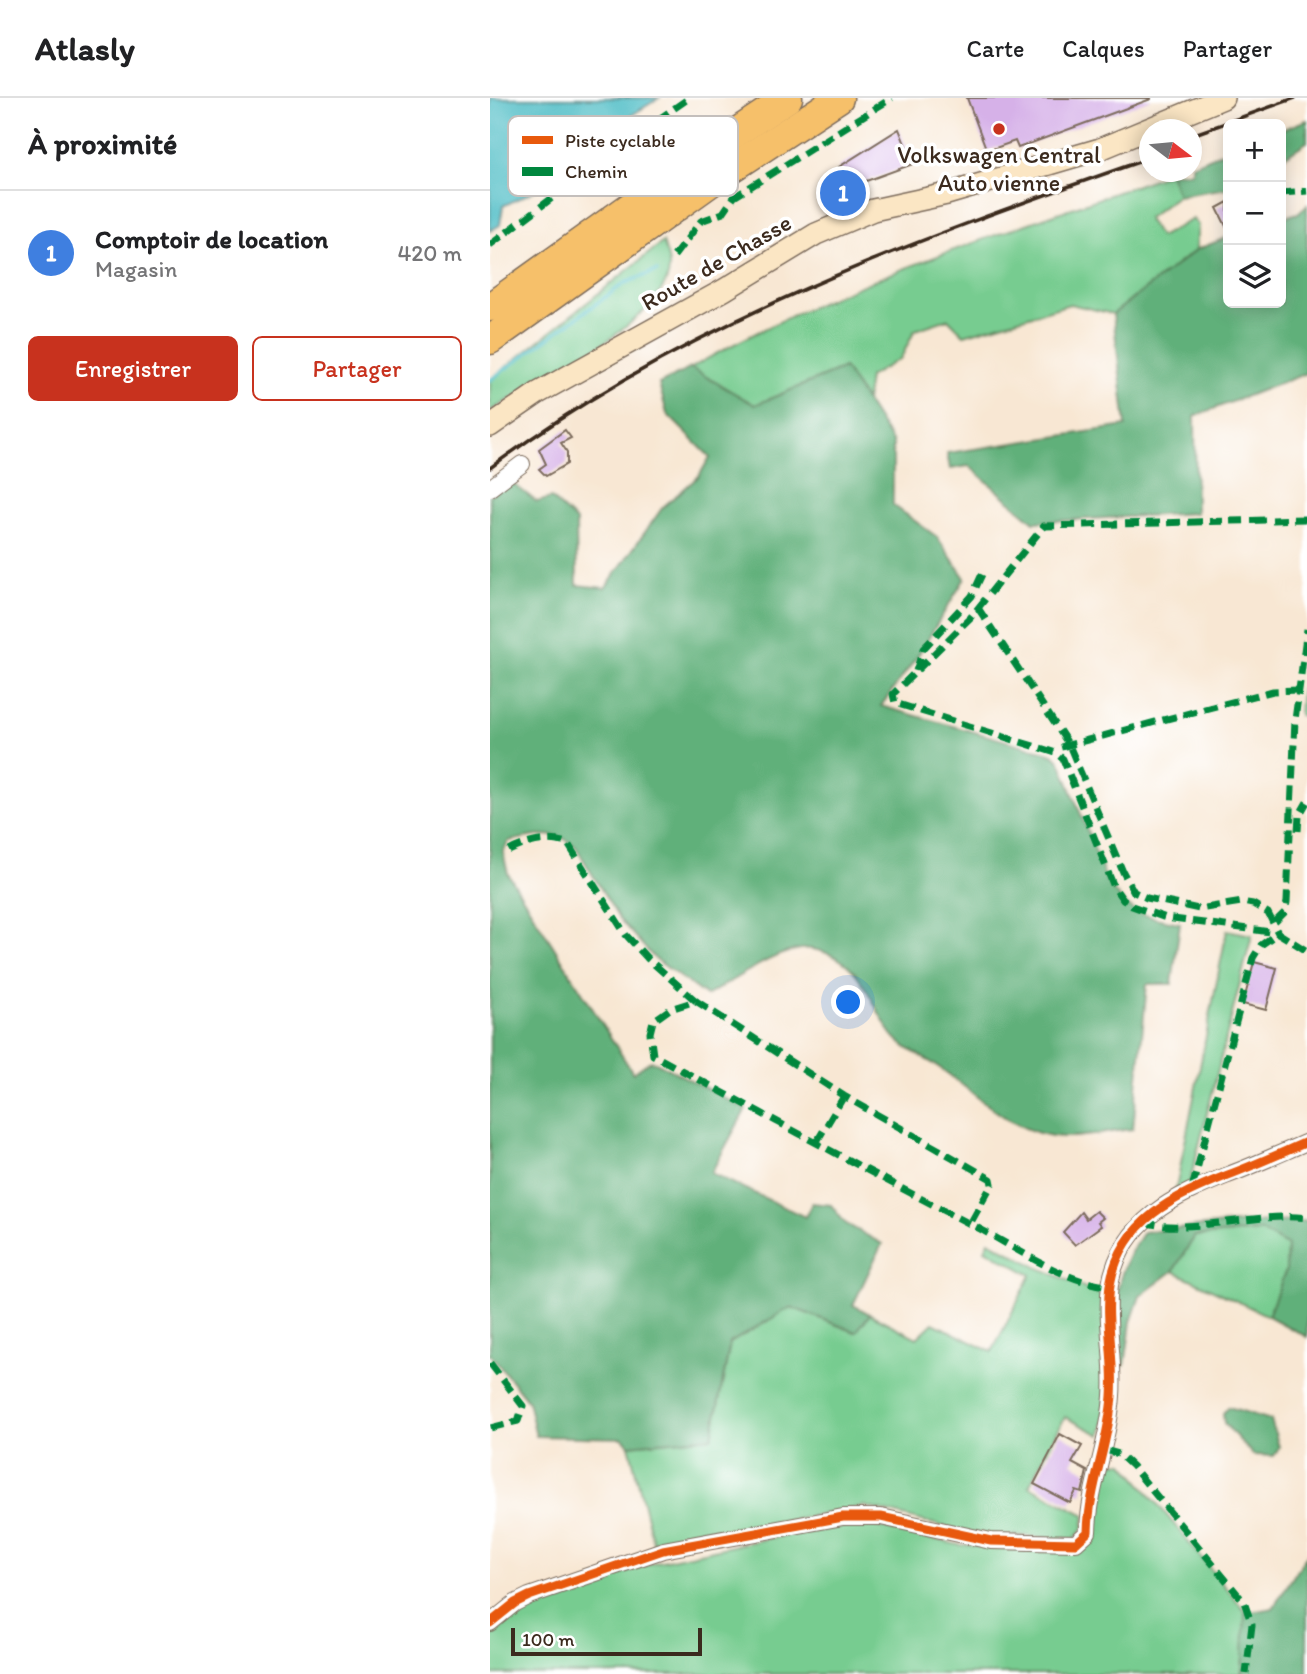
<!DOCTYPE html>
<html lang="fr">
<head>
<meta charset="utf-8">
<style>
	:root { --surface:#fff; --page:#f2f2f2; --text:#202124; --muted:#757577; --line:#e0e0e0; --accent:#c8321e }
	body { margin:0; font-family:Itim,sans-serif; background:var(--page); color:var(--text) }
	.controls { position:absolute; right:21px; top:21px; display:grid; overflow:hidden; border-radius:10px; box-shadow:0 4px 18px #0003 }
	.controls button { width:63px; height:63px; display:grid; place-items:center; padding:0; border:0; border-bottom:2px solid var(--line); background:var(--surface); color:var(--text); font:35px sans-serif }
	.compass { position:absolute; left:649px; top:21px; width:63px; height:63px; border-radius:50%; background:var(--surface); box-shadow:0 4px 18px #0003; rotate:106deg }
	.scale { position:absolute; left:21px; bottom:18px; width:191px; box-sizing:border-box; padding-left:7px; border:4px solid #3b2a1e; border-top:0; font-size:19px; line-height:24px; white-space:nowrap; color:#3b2a1e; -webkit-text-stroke:5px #fff; paint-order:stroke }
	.you { position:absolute; left:359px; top:905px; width:24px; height:24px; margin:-18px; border:5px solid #fff; border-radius:50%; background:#1a73e8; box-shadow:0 0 0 10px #1a73e833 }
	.badge { display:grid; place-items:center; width:46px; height:46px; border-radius:50%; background:var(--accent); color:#fff; font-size:23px; font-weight:700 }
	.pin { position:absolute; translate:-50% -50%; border:4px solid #fff; box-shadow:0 2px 7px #0006 }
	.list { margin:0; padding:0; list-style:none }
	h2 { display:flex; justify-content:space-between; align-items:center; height:91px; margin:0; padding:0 28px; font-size:30px }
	h2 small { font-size:23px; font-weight:400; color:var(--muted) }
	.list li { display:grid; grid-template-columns:46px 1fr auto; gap:21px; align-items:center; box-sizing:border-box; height:126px; padding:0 28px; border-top:2px solid var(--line) }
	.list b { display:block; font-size:26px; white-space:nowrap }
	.list p { margin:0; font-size:23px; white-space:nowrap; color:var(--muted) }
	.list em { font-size:23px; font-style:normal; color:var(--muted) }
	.actions { display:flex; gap:14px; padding:21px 28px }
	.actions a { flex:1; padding:16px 0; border:2px solid var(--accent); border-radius:10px; text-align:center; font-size:24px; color:var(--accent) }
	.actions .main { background:var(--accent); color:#fff }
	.icon { flex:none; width:38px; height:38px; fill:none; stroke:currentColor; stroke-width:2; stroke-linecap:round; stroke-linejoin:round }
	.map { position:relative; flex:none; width:817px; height:1576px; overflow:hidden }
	header { display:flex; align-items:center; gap:42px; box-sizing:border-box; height:98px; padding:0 35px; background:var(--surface); border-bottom:2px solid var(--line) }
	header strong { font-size:33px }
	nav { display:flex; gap:38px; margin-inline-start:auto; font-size:24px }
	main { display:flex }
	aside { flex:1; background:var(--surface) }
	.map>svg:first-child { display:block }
</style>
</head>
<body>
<header>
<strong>Atlasly</strong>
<nav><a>Carte</a><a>Calques</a><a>Partager</a></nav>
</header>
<main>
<aside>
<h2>À proximité<small></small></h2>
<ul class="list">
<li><span class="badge" style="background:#3f7fe0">1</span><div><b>Comptoir de location</b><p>Magasin</p></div><em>420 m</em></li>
</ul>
<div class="actions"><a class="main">Enregistrer</a><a>Partager</a></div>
</aside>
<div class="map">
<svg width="817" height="1576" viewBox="0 0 817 1576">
	<rect width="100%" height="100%" fill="#fff"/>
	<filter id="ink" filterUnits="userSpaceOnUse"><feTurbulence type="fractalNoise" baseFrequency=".0143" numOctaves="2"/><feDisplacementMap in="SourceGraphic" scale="14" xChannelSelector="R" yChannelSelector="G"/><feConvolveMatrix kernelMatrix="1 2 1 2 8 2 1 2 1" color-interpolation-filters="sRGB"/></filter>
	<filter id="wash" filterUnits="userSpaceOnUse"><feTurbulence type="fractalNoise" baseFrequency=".00686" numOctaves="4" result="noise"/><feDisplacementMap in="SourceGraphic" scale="28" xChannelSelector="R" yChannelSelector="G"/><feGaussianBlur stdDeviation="1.57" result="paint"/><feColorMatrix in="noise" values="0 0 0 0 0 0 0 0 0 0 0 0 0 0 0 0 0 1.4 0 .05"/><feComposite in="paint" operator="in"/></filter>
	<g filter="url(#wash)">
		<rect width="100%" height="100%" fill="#f8e7d3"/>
		<g fill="#77cc90" stroke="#597b57" stroke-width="2">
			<path d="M 680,75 L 688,97 L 657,121 L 670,139 L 703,121 L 708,127 L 706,152 L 623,216 L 580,206 L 474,237 L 458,221 L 425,232 L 411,260 L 379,279 L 376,303 L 354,270 L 265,307 L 201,270 C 348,184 520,134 680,75 Z"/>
			<path d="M 173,144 C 177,157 182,167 177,181 C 159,230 45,286 0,313 L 0,282 Z"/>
			<polygon points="811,591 817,592 817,619 809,617"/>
			<polygon points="737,832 762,837 702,1075 698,1089 685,1095"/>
			<polygon points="771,1133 797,1147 796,1172 778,1218 683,1173 705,1138"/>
			<polygon points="499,1143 547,1169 612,1197 615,1202 615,1321 611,1337 575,1319 539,1388 595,1417 593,1431 584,1441 479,1435 374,1408 164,1449 139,1347 222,1339 240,1245 301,1209 365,1234 380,1216 427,1240 443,1225 502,1254 541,1177 495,1151"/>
			<path d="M 625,1364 L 634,1365 L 755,1513 L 757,1526 L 751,1576 L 0,1576 L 0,1540 L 32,1511 L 162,1465 L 275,1441 L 362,1427 L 380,1427 L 469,1447 L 592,1449 C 615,1434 600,1375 625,1364 Z"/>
		</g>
		<g fill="#61b07a" stroke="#4e6d4c" stroke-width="2">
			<polygon points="817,22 817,44 791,61 791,32"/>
			<polygon points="738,52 738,90 688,98 680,75 702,74 702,67"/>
			<polygon points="817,107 817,275 705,318 706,415 544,424 479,368 460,371 457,355 636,328 623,216 706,152 738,139 738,205 791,205 791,120 808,115"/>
			<path d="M 201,270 L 265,307 L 354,270 L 403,345 L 403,407 L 447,439 L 475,480 L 427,559 L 391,608 L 563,656 L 570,663 L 617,783 C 637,816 654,818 690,825 L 682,886 L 657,886 L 643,1031 C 621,1033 596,1040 574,1039 C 523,1038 489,997 450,970 C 433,958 411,951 399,932 C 376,897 371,860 322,851 C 294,846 241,884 216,898 L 164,860 L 129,821 L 86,749 C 67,730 43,739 19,743 L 13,754 L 18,776 L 143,975 L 160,963 L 166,964 L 256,1011 L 221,1075 L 315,1119 L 322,1105 L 341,1107 L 355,1125 L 392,1146 L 363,1207 L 380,1216 L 366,1234 L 301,1209 L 240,1245 L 222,1339 L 139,1347 L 133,1340 L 46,1338 L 38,1303 L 0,1256 L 0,397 L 22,385 L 47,404 L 61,400 L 86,423 L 87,487 L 115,490 L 173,409 L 209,378 L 220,359 L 177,316 L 169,286 Z"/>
			<path d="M 817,1123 L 817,1239 L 778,1218 L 796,1172 L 797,1147 L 771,1133 L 705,1138 L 683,1173 L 650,1198 L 641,1224 L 635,1267 L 626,1272 C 626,1216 619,1182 653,1134 L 754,1124 Z"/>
			<polygon points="739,1309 781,1322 789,1349 784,1358 763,1357 734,1325 733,1315"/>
			<polygon points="817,1457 817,1576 752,1576 755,1515 783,1510"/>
		</g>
		<polygon fill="#4fbdc6" stroke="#457472" stroke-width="2" points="0,0 169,0 107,39 44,93 13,108 10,127 0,133"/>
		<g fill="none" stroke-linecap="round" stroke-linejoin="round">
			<polyline stroke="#4fbdc6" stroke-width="3.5" points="0,282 135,185 167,173"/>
		</g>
		<g id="blocks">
			<g fill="#d6b1e8">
				<polygon points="477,0 661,0 661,1 528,50 525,43 497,53"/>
				<polygon points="409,31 423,66 357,90 349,69"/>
				<polygon points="738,104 738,132 727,110"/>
				<polygon points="75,332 81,340 71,345 77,354 77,366 56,378 49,371 56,366 49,351"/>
				<polygon points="764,864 787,870 776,912 753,906"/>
				<polygon points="606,1113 613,1120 608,1124 611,1128 585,1147 573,1134 591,1114 596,1121"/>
				<polygon points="570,1336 592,1348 582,1365 597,1373 592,1395 586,1393 580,1405 544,1386"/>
			</g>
		</g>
	</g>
	<g filter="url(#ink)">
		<use href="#blocks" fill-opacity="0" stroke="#7d6c5d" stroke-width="2"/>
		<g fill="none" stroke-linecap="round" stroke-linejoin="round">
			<defs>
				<g id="minor">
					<polyline points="0,390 32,366"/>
					<path d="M 0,1525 L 25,1505 L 39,1498 L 173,1452 L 353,1419 L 391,1419 L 501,1443 L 586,1445 L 598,1434 C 599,1388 619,1345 622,1298 C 625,1262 615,1223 620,1187 C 631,1122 685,1098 738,1077 C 765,1067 791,1055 817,1044"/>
				</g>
				<polyline id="secondary" points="0,328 48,295 234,192 326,136 383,112 457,96 610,51 733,0"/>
				<g id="motorway">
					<polyline points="0,209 211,58 298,0"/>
					<polyline points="0,242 224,82 349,0"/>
				</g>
			</defs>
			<use href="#minor" stroke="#7d6c5d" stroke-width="18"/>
			<use href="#secondary" stroke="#7d6c5d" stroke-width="24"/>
			<use href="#motorway" stroke="#7d6c5d" stroke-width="31"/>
			<use href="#minor" stroke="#fff" stroke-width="16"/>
			<use href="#secondary" stroke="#fbe6c4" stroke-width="21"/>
			<use href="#motorway" stroke="#f6c06b" stroke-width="28"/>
			<g stroke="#3b2a1e" stroke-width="3.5">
				<polyline points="702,37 805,0"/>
				<path d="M 0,370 C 196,223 430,140 660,60"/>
			</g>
			<g stroke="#00873e" stroke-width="7" stroke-dasharray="14 7" stroke-linecap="butt">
				<polyline points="791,95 817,93"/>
				<polyline points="0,147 86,82 124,65 166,23 199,0"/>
				<polyline points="184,158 211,123 233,115 244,99 402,0"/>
				<polyline points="817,421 554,428 480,520 403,596 405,605 566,655 573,661 624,789 633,802 642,808 676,820 788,835 817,853"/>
				<polyline points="488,510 579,647 633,774 644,794 657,800 709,811 752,804 763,806 778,815 788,835"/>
				<polyline points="426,573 433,551 482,498 493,474"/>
				<polyline points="571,649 783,593 809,592"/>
				<polyline points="808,733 809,718 817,704"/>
				<path d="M 19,753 C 36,744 61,738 78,746 L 136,837 L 157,860 L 206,903 L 180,911 L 163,923 L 160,935 L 163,957 C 272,1015 380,1075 490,1131 C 526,1150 580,1187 620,1188"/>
				<polyline points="785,824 795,814 797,804 805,622 817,531"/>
				<polyline points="206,903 354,998 501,1081 502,1086 480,1126"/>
				<polyline points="326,1045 354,998"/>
				<polyline points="702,1090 763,860 771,847 788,835"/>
				<path d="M 653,1123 C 687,1139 772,1113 817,1120"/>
				<polyline points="0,1265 33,1308 28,1323 0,1330"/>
				<polyline points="615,1352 629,1356 642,1368 754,1504 762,1527 756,1576"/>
			</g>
			<defs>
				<path id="cycleway" d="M 0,1525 L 25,1505 L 39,1498 L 173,1452 L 353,1419 L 391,1419 L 501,1443 L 586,1445 L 598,1434 C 599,1388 619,1345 622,1298 C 625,1262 615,1223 620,1187 C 631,1122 685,1098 738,1077 C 765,1067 791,1055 817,1044"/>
			</defs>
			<use href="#cycleway" stroke="#fff" stroke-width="13"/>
			<use href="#cycleway" stroke="#e8590c" stroke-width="9"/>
		</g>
	</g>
	<circle fill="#c8321e" stroke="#fff" stroke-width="2.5" cx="509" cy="31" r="7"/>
	<g text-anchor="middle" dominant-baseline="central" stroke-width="7" stroke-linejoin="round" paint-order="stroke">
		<g font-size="24" fill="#3b2a1e" stroke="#fff">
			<text x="509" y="56">Volkswagen Central<tspan x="509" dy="28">Auto vienne</tspan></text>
		</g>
		<g font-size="24" fill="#3b2a1e" stroke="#fff">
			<text transform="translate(226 164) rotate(-30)">Route de Chasse</text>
		</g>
	</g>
	<rect x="18" y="18" width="230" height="80" rx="10" fill="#fff" stroke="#c4bfbc" stroke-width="2"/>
	<rect x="32" y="38" width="31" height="8" fill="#e8590c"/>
	<rect x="32" y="69" width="31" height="9" fill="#00873e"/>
	<g font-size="19" fill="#3b2a1e">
		<text x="75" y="49">Piste cyclable</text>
		<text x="75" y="80">Chemin</text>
	</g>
</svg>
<div class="controls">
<button>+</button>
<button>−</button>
<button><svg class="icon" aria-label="layers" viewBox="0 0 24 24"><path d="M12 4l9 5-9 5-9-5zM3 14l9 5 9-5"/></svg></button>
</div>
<svg class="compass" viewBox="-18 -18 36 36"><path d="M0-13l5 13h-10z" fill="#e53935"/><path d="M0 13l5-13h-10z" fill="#757577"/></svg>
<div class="scale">100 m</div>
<div class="you"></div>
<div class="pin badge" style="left:353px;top:95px;background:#3f7fe0">1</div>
</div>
</main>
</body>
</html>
